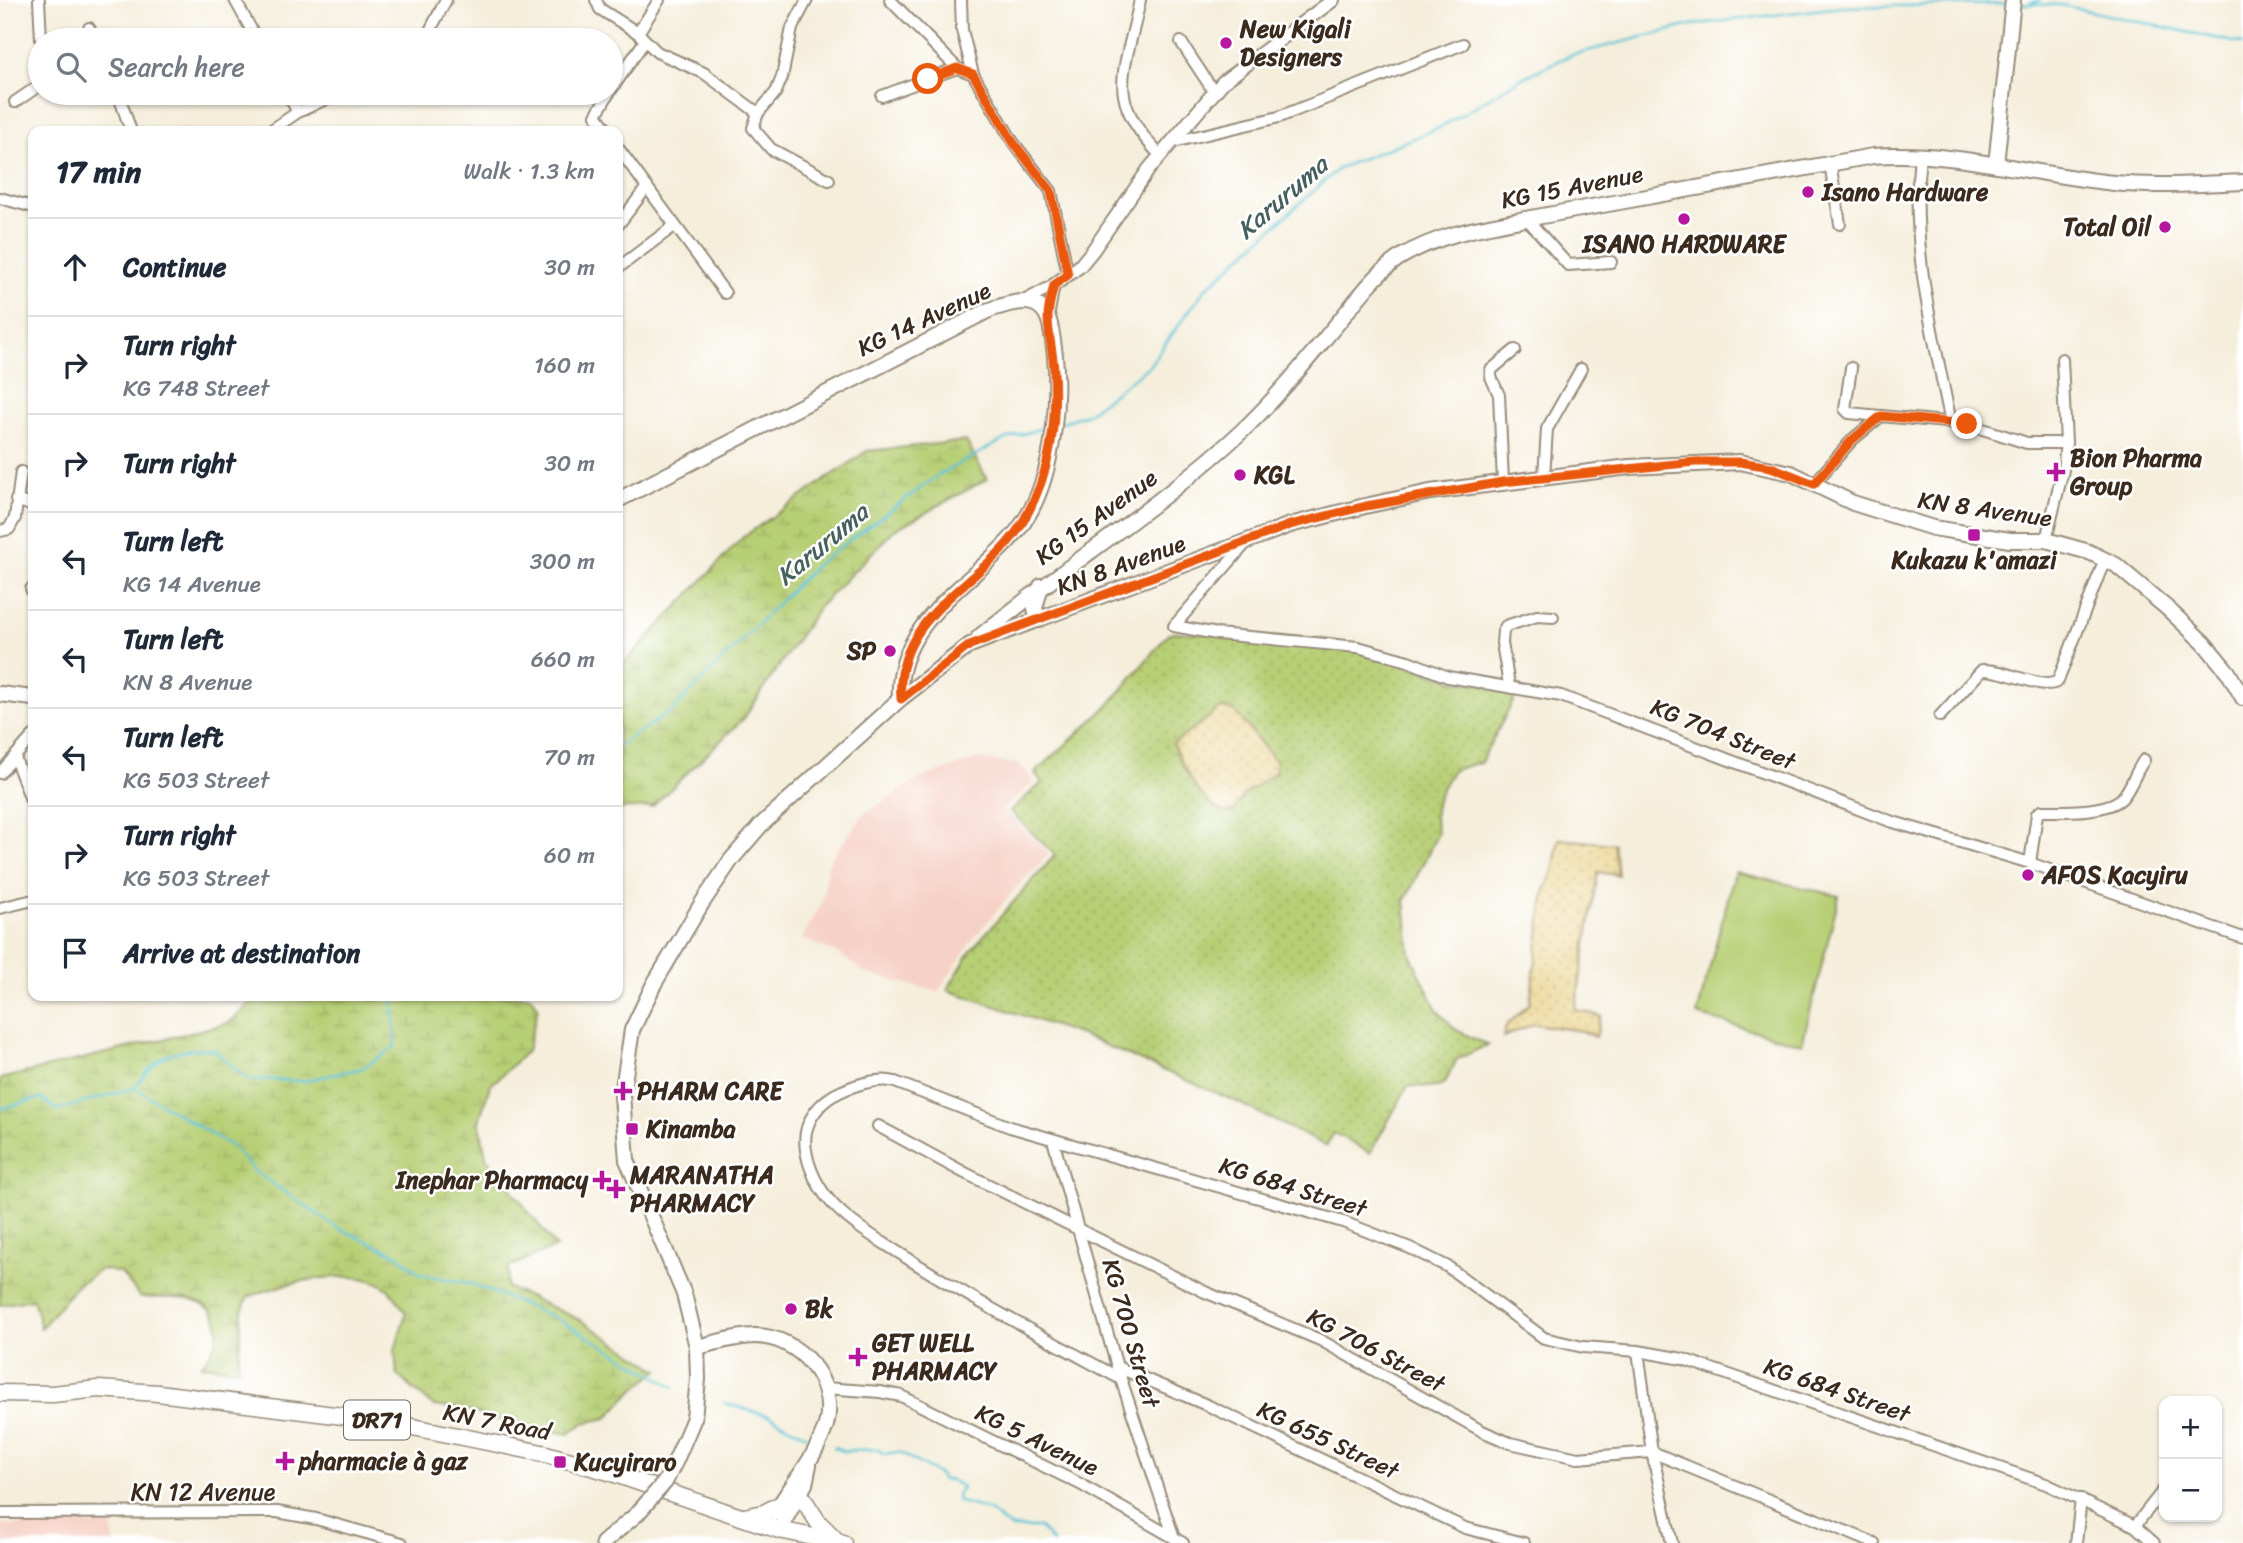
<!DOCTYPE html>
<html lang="en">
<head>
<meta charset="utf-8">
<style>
	:root { --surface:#fff; --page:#f6f6f7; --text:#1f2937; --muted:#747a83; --line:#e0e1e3 }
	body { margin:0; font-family:Sriracha,sans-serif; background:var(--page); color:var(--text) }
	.controls { position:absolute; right:21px; bottom:21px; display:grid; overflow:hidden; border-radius:14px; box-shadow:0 2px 5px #0004 }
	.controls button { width:63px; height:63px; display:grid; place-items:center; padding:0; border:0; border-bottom:2px solid var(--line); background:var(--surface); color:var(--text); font:35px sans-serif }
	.stop { position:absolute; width:21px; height:21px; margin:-16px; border:5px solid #ea580c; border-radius:50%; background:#fff }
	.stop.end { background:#ea580c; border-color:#fff; box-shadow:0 2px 7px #0008 }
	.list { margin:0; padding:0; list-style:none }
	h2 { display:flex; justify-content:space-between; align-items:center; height:91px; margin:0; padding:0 28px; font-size:30px }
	h2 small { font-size:23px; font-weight:400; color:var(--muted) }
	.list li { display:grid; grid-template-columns:46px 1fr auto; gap:21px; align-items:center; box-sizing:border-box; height:98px; padding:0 28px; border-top:2px solid var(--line) }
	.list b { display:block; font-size:26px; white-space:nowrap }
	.list p { margin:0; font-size:23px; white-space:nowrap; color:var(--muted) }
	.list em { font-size:23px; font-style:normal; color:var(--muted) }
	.icon { flex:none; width:38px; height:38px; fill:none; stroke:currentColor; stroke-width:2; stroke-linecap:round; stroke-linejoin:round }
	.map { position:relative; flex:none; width:2243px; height:1543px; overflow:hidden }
	.search { position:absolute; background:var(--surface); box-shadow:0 2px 5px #0004; left:28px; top:28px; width:595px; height:77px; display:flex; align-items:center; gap:18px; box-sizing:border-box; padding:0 24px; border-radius:38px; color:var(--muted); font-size:26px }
	.panel { position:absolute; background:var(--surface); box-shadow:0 2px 5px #0004; left:28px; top:126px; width:595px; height:875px; border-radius:14px }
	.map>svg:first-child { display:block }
</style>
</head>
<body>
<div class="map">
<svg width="2243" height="1543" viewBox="0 0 2243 1543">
	<defs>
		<pattern id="grass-dots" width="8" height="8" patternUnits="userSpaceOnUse" patternTransform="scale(1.75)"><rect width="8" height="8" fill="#b7cf74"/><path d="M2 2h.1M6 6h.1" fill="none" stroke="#9eb264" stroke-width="1.8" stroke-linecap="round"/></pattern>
		<pattern id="wetland-marsh" width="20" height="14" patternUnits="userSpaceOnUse" patternTransform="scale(1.75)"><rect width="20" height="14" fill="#b7cf74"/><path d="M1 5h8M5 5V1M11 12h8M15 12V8" fill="none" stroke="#9eb264"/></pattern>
		<pattern id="sand-dots" width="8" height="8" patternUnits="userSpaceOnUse" patternTransform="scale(1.75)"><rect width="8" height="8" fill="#eeda9e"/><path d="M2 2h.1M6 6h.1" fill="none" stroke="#cdbb88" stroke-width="1.8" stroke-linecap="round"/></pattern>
	</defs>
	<rect width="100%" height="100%" fill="#fff"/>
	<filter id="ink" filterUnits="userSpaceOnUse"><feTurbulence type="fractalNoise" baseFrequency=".0143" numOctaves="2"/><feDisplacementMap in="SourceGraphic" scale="14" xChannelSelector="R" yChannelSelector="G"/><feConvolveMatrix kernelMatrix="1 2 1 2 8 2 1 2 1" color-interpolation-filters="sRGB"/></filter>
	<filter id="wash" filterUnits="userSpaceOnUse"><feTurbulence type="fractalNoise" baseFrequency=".00686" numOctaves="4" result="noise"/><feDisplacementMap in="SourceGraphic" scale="28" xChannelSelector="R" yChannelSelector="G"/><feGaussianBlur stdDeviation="1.57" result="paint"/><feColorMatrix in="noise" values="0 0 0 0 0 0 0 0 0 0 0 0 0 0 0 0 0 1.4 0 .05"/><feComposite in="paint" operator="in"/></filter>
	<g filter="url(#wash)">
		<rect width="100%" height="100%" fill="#f5eedb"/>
		<g fill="#f6d1c5">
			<polygon points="977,759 1019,764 1035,781 1003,809 1049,854 1013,891 973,939 938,992 865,973 838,953 802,939 822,902 829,861 865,813 919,779"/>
			<polygon points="112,1524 114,1543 0,1543 0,1525"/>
		</g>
		<path fill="url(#grass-dots)" stroke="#797c49" stroke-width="2" fill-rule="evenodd" d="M 1177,632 L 1328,640 L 1452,680 L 1519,690 L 1481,762 L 1453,770 C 1440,790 1429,808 1438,833 L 1405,900 L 1410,954 L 1437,1010 L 1456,1030 L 1488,1045 L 1457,1059 L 1445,1083 L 1438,1087 L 1408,1086 L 1370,1153 L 1334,1133 L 1326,1146 L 1237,1102 L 1081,1035 L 947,990 L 972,949 L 1055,855 L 1010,811 L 1042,783 L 1035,773 L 1109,705 L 1168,634 ZM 1221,708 L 1275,772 L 1243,795 L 1233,812 C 1200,804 1186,774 1173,744 Z"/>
		<g fill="url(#wetland-marsh)" stroke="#797c49" stroke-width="2">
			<polygon points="966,441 987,479 894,530 818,608 744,718 652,807 618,809 618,670 743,537 867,451"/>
			<path d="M 258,996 L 530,996 L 538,1007 L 527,1051 L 490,1086 L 479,1121 L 486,1157 L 556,1247 L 509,1267 L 507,1287 L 580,1320 L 659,1370 L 632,1391 L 607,1418 L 583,1423 L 569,1434 L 528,1428 L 461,1409 L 433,1406 L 397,1375 L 395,1350 L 406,1313 C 401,1306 396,1297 390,1291 C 361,1262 281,1284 248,1297 L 242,1311 L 238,1369 L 201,1365 C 220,1344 230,1312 194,1301 C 179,1296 156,1299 140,1297 L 121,1273 L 102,1269 L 77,1285 L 41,1328 L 33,1299 L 0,1305 L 0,1079 L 229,1023 Z"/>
		</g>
		<g fill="url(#sand-dots)" stroke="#94825e" stroke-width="2">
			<path d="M 1221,708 L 1234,710 L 1276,762 L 1275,772 L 1244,795 L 1233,812 C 1206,816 1182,765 1173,744 Z"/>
			<polygon points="1559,839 1614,844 1618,875 1598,872 1575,1010 1601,1016 1596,1037 1582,1031 1534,1024 1503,1037 1506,1026 1530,1003 1545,890 1552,875"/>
		</g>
		<polygon fill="#b7cf74" stroke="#797c49" stroke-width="2" points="1735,872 1839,896 1802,1044 1697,1015"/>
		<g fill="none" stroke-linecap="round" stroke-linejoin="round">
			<g stroke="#5bc4d6" stroke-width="2.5">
				<polyline points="2030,3 2040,0"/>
				<polyline points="2016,4 2061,5 2243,44"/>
				<polyline points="1059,423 1087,414 1149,366 1205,289 1339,168 1441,127 1522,78 1571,55 1691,25 1840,7 2006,4"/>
				<polyline points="618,746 673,710 816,565 937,476 1005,439 1050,426"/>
				<path d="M 135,1087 C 161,1052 172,1049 213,1049 L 247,1079 L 303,1081 L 363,1068 L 395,1047 L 393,996"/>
				<polyline points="0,1109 41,1098 57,1110 135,1088 233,1147 254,1171 336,1227 398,1255 420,1274 472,1284 558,1319 674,1387"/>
				<polyline points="724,1403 769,1416 806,1435"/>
				<polyline points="834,1447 844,1451 878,1449 883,1454 899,1452 938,1474 942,1480 951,1480 962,1487 957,1495 958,1501 988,1510 1011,1528 1040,1528 1053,1543"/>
			</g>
		</g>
	</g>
	<g filter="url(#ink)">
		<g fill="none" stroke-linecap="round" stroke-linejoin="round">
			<defs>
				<g id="minor">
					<polyline points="39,0 41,40"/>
					<polyline points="235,0 257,40"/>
					<polyline points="596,0 600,9 638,33 657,52 704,73 758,113 753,128 771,149 829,180"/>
					<polyline points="890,0 957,68 973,74"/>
					<polyline points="961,0 962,30 973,74 1013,142 1051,191 1068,275"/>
					<path d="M 1140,0 C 1126,72 1102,96 1161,156"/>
					<polyline points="89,28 95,40"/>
					<polyline points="638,33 659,0"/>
					<polyline points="425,40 446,0"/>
					<polyline points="1181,42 1214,92"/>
					<polyline points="611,90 644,42"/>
					<polyline points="118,93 131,131"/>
					<polyline points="287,93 298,112"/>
					<polyline points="882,96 957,68"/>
					<polyline points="15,102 40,85"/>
					<polyline points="758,113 776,92 782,77 792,28 807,0"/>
					<polyline points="270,131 298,112 339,93"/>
					<polyline points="608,131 596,115 609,93"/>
					<polyline points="1173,142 1279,117 1463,44"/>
					<polyline points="618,148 725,293"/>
					<path d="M 1920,155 C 1910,249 1933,333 1951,423"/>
					<polyline points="1830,163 1840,224"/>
					<polyline points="0,198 33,207"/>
					<polyline points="1526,218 1568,265 1611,262"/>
					<polyline points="618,225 647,187"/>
					<polyline points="618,268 674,226"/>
					<polyline points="1026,300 1054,285"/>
					<polyline points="1048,317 1054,285"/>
					<polyline points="1851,368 1845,409 1849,413 1881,416"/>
					<polyline points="1544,477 1547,429 1581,369"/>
					<polyline points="1503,482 1499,395 1491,377 1491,370 1515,350"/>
					<polyline points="1814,484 1852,440 1881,416 1967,424 2027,443 2066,443"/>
					<polyline points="16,500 33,506"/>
					<polyline points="0,531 9,529 15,518 21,472"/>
					<polyline points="2046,540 2063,470 2066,443 2062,359"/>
					<polyline points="1246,543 1174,626 1217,634 1358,647 1408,661 1448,677 1561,696 1890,821 2030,863 2243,938"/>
					<polyline points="31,589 33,593"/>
					<polyline points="1509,685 1502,643 1503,631 1506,626 1537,616 1553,617"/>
					<path d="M 1940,716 L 1982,670 C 2003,668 2044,692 2058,681 L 2105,559"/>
					<polyline points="15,758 33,805"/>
					<polyline points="0,773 33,736"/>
					<path d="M 2030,863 L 2037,814 L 2041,811 C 2061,811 2107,813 2122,798 C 2131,788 2136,771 2144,760"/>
					<polyline points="0,908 33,900"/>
					<polyline points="878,1126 963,1172 1205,1292 1320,1340 1482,1431 1510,1443 1578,1458 1652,1452 1874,1543"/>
					<polyline points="1053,1140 1117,1367 1173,1535"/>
					<polyline points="1638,1351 1652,1452 1672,1543"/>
					<polyline points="1117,1367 1209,1406 1465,1528 1524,1543"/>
					<path d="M 1121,1379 C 1049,1340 976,1302 907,1258 C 881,1241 851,1225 830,1201 C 815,1184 802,1155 806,1132 C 809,1117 820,1103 834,1095 C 851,1086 876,1077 895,1082 L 1010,1127 L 1343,1222 L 1410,1248 L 1448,1267 L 1544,1338 L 1583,1347 L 1638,1351 L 1683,1359 L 2046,1484 L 2135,1526 L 2154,1543"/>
					<polyline points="825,1388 880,1392 901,1396 1080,1484 1183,1543"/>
					<polyline points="0,1513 277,1512 316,1519 402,1543"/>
					<polyline points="2135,1526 2164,1489"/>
					<polyline points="2076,1543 2081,1499"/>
				</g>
				<polyline id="tertiary" points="1054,285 1080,266 1093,250 1149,169 1223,82 1333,0"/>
				<g id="secondary">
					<polyline points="1996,165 2013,0"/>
					<path d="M 618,500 L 989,310 C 1013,302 1042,292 1050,324 C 1063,384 1057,481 1018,530 C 976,583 895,620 900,699"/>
					<polyline points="1038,620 1035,608 1041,586"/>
					<path d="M 979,637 C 1065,566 1161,506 1242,431 C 1277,398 1307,360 1337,324 C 1356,301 1375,274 1399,258 C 1437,235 1477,228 1520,220 L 1873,156 C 1954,150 2033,175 2114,183 C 2156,187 2200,184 2243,182"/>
					<polyline points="0,694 33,698"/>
					<path d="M 697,1347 C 716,1343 736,1336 755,1336 C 799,1336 838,1381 826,1425 C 816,1458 792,1483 775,1513"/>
					<polyline points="676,1460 694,1418 698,1379 697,1347 684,1294 627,1160 622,1095 632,1030 654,984 702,903 731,860 761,825 900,699 970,645 1290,525 1365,506 1430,492 1629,467 1740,462 1791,473 1853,503 1933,528 2010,540 2046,540 2089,552 2116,565 2168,609 2204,643 2228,672 2243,698"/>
					<polyline points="779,1530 805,1484 809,1465"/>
					<polyline points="603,1543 637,1514"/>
				</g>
				<g id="primary">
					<polyline points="0,1393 53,1394 98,1389 158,1393 383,1421 542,1453 606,1471 779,1530 843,1543"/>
					<polyline points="800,1494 818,1522 836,1540"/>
					<polyline points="744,1517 764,1513 779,1505"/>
				</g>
			</defs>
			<use href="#minor" stroke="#988c7c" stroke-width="14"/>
			<use href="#tertiary" stroke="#988c7c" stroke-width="16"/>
			<use href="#secondary" stroke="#988c7c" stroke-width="18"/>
			<use href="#primary" stroke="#988c7c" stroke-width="19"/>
			<use href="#minor" stroke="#fff" stroke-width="10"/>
			<use href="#tertiary" stroke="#fff" stroke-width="12"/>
			<use href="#secondary" stroke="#fff" stroke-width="14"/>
			<use href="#primary" stroke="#fff" stroke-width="16"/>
			<defs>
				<polyline id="secondary-bridge" points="637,1514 665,1482 676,1460"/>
			</defs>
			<use href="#secondary-bridge" stroke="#988c7c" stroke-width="18" stroke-linecap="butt"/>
			<use href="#secondary-bridge" stroke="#fff" stroke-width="14"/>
		</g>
	</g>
	<g fill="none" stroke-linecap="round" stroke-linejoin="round" filter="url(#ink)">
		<path stroke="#ea580c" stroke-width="9" d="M 928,79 L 957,68 L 973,74 L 1013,142 L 1051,191 L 1068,275 L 1054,285 C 1052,295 1048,307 1048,317 C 1048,334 1053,352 1054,370 C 1057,423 1051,473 1024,520 C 989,583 894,610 901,699 L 970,645 L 1290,525 L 1366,506 L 1503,482 L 1695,462 L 1740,462 L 1771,467 L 1814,484 L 1852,440 L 1881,416 L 1967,424"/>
	</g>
	<g fill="#b5179e" stroke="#fff" stroke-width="2.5">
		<circle cx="1226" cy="43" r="7"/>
		<circle cx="1808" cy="192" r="7"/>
		<circle cx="1684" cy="219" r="7"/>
		<circle cx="2165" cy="227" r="7"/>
		<path d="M2052.5 461.5h7v7h7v7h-7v7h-7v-7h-7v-7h7z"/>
		<circle cx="1240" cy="475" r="7"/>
		<rect x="1967" y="528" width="14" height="14" rx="3.5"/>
		<circle cx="890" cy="651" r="7"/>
		<circle cx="2028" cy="875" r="7"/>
		<path d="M619.5 1080.5h7v7h7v7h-7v7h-7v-7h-7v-7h7z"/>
		<rect x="625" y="1122" width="14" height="14" rx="3.5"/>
		<path d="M598.5 1169.5h7v7h7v7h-7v7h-7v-7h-7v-7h7z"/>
		<path d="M612.5 1178.5h7v7h7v7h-7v7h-7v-7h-7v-7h7z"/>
		<circle cx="791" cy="1309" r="7"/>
		<path d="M854.5 1346.5h7v7h7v7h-7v7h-7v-7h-7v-7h7z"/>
		<path d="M281.5 1450.5h7v7h7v7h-7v7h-7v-7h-7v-7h7z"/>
		<rect x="553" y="1455" width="14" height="14" rx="3.5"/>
	</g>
	<g text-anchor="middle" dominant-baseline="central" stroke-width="5" stroke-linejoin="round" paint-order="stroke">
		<rect fill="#fff" stroke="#766a62" stroke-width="2" x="344" y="1400.5" width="66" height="39" rx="5"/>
		<g font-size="23" font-weight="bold" fill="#3b2a1e">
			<text x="377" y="1420">DR71</text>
		</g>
		<g font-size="24" font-weight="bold" fill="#3b2a1e" stroke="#fff" text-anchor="start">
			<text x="1240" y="29">New Kigali<tspan x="1240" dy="28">Designers</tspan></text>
			<text x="1822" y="192">Isano Hardware</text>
			<text x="2151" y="227" text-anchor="end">Total Oil</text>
			<text x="1684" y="244" text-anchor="middle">ISANO HARDWARE</text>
			<text x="2070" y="458">Bion Pharma<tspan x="2070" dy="28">Group</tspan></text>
			<text x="1254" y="475">KGL</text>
			<text x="1974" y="560" text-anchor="middle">Kukazu k'amazi</text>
			<text x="876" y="651" text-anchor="end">SP</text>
			<text x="2042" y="875">AFOS Kacyiru</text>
			<text x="637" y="1091">PHARM CARE</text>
			<text x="646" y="1129">Kinamba</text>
			<text x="630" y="1175">MARANATHA<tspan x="630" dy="28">PHARMACY</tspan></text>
			<text x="588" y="1180" text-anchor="end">Inephar Pharmacy</text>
			<text x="805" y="1309">Bk</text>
			<text x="872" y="1343">GET WELL<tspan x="872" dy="28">PHARMACY</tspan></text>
			<text x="299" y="1461">pharmacie à gaz</text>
			<text x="574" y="1462">Kucyiraro</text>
		</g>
		<g font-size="24" fill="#3b2a1e" stroke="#fff">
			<text transform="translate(1572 187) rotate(-11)">KG 15 Avenue</text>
			<text transform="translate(924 319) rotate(-25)">KG 14 Avenue</text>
			<text transform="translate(1985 509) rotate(8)">KN 8 Avenue</text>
			<text transform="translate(1096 517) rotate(-36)">KG 15 Avenue</text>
			<text transform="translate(1121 565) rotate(-20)">KN 8 Avenue</text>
			<text transform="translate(1723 734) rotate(22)">KG 704 Street</text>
			<text transform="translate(1293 1187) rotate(17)">KG 684 Street</text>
			<text transform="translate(1131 1333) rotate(74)">KG 700 Street</text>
			<text transform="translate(1376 1350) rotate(28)">KG 706 Street</text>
			<text transform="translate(1837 1390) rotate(19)">KG 684 Street</text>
			<text transform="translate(497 1422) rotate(11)">KN 7 Road</text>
			<text transform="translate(1037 1440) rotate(26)">KG 5 Avenue</text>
			<text transform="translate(1328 1440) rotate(25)">KG 655 Street</text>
			<text x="203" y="1492">KN 12 Avenue</text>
		</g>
		<g font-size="26" font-style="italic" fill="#46605e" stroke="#fff">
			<text transform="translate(1282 197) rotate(-41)">Karuruma</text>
			<text transform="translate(822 544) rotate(-40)">Karuruma</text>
		</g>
	</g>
</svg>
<div class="controls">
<button>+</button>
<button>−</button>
</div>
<div class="stop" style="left:928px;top:79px"></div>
<div class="stop end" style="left:1967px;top:424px"></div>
<div class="search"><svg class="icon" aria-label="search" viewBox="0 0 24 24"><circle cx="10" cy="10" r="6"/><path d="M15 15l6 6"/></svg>Search here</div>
<section class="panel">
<h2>17 min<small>Walk · 1.3 km</small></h2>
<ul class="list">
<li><svg class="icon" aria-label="ahead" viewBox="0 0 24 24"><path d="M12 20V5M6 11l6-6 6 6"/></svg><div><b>Continue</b></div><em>30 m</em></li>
<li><svg class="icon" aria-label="right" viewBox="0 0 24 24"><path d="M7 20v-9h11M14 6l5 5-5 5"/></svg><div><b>Turn right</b><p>KG 748 Street</p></div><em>160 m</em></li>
<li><svg class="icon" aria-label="right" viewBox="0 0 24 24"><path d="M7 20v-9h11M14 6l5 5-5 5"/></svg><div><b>Turn right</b></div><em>30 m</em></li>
<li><svg class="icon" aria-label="left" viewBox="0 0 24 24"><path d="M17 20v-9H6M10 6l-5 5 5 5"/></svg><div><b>Turn left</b><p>KG 14 Avenue</p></div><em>300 m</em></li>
<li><svg class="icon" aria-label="left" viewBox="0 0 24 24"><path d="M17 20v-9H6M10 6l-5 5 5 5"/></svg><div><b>Turn left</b><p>KN 8 Avenue</p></div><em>660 m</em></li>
<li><svg class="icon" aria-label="left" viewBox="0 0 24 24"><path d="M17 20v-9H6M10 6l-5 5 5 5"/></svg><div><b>Turn left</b><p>KG 503 Street</p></div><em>70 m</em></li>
<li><svg class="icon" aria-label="right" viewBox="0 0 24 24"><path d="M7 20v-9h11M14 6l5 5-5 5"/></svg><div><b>Turn right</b><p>KG 503 Street</p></div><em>60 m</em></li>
<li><svg class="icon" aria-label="arrive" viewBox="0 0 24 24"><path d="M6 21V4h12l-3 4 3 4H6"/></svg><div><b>Arrive at destination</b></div></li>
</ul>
</section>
</div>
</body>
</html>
